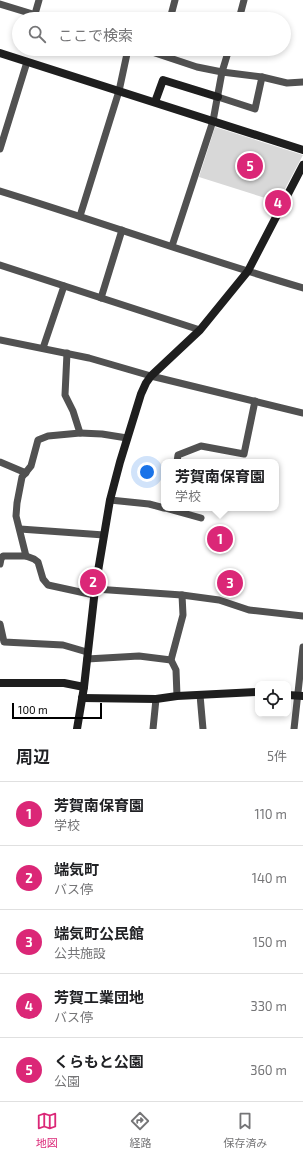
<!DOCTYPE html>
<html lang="ja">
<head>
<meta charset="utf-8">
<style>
	:root { --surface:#fff; --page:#f6f6f6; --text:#202124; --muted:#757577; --line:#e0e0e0; --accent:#db2777 }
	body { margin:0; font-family:"Exo 2","Noto Sans JP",sans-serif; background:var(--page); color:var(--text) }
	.controls { position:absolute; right:12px; bottom:12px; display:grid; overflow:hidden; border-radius:8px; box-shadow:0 2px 6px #0003 }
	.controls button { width:36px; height:36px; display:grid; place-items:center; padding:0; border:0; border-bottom:1px solid var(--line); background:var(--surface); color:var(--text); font:20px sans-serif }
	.scale { position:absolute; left:12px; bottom:10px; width:90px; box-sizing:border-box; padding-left:4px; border:2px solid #000; border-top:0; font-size:11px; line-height:14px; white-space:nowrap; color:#000; -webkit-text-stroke:3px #fff; paint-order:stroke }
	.you { position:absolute; left:147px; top:472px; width:14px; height:14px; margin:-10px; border:3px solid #fff; border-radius:50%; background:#1a73e8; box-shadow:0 0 0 6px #1a73e833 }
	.badge { display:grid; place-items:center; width:26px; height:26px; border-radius:50%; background:var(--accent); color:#fff; font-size:13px; font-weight:700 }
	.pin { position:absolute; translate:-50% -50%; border:2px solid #fff; box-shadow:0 1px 4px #0006 }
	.popup { position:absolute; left:161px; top:459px; width:118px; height:52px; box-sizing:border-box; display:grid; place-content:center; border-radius:8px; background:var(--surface); filter:drop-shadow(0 1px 3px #0005); font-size:13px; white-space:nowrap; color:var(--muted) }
	.popup b { font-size:15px; color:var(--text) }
	.popup::after { content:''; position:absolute; left:50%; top:100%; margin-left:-8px; border:8px solid transparent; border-top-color:var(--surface) }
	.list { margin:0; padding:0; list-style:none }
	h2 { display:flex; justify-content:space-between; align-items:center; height:52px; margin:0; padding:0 16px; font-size:17px }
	h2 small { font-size:13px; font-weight:400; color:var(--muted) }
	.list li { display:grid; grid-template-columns:26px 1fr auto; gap:12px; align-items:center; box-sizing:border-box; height:64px; padding:0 16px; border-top:1px solid var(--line) }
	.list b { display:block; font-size:15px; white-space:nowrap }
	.list p { margin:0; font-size:13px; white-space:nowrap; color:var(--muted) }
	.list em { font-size:13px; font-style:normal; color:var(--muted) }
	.icon { flex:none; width:22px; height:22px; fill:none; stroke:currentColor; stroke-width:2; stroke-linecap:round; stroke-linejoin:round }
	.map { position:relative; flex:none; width:303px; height:729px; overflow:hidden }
	.search { position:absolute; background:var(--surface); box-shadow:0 2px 6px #0003; left:12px; right:12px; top:12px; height:44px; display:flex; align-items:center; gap:10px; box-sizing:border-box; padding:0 14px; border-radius:22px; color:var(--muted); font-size:15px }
	.sheet { height:372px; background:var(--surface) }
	nav { display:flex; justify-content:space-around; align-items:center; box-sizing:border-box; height:56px; border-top:1px solid var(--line); background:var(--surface); font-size:11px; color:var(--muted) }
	nav a { display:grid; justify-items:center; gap:2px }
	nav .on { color:var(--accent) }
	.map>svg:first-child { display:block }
</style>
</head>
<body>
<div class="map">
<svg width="303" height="729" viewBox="0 0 303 729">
	<rect width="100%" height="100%" fill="#fff"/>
	<polygon fill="#d8d8d8" points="215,127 303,155 278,202 199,177"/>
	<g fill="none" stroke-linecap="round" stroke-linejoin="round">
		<g stroke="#515151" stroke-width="7">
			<polyline points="0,4 49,19"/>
			<polyline points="35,14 39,0"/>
			<polyline points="170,19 175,0"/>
			<polyline points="239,19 244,0"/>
			<polyline points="143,49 197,67 222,72 262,77 287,83 303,82"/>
			<polyline points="218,97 255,109 262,77"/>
			<polyline points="0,149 27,62"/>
			<path d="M 0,191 C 101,222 201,258 303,288"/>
			<polyline points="80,216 119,91 128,49"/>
			<polyline points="172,246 213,121 222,72 229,49"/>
			<polyline points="0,265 200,330"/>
			<polyline points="101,298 122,230"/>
			<polyline points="0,340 89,358 151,376 303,413"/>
			<polyline points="43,348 64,286"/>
			<polyline points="80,433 102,434 127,438"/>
			<polyline points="0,462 26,473"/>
			<polyline points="177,462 178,455 201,446 244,454 255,401"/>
			<polyline points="110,500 149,504 164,508"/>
			<polyline points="165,508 201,518"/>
			<polyline points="20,529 104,535"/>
			<polyline points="26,556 34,559 38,562 43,579 48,585 94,595"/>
			<polyline points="0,564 1,559 3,556 26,556 16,516 17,503 22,477 31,466 38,440 48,436 80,433 73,411 65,395 67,353"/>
			<polyline points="95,589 182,595 219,600 249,610 303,616"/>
			<polyline points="0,624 4,642 63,645 87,652"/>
			<polyline points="87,659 139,656 171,660"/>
			<polyline points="200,695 203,729"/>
			<polyline points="177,696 176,670 171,660 183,615 182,595"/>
			<polyline points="153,729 156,699"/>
			<polyline points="294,729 303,647"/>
		</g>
		<g stroke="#1e1e1e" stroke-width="8">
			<polyline points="0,53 303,150"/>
			<polyline points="155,102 163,80 218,97"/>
			<polyline points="0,683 64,683 84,687"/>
			<polyline points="288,695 303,696"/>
			<polyline points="82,698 156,699 177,696 258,692"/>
			<polyline points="77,729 84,687 95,589 110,500 120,462 141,394 146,383 151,376 200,330 248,271 303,165"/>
		</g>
	</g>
</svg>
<div class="controls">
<button><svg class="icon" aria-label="locate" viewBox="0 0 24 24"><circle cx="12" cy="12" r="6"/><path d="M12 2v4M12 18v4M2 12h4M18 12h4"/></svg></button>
</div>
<div class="scale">100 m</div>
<div class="you"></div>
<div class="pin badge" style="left:220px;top:539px">1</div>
<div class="popup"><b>芳賀南保育園</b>学校</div>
<div class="pin badge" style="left:93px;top:582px">2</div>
<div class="pin badge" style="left:230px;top:583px">3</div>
<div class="pin badge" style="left:278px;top:203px">4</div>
<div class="pin badge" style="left:250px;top:166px">5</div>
<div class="search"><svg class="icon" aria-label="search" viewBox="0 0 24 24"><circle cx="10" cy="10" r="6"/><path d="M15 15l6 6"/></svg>ここで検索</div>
</div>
<section class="sheet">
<h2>周辺<small>5件</small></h2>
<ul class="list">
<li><span class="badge">1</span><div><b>芳賀南保育園</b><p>学校</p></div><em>110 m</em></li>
<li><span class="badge">2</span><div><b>端気町</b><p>バス停</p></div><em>140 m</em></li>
<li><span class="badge">3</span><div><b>端気町公民館</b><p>公共施設</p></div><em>150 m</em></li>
<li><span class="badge">4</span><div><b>芳賀工業団地</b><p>バス停</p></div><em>330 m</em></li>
<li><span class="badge">5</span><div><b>くらもと公園</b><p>公園</p></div><em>360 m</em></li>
</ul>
</section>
<nav>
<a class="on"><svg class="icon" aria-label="map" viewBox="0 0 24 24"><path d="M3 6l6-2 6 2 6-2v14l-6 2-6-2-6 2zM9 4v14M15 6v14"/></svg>地図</a>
<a><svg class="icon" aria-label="directions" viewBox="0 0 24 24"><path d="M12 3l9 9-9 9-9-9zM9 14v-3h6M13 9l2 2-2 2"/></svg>経路</a>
<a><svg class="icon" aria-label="saved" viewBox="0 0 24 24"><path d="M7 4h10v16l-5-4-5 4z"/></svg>保存済み</a>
</nav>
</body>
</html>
